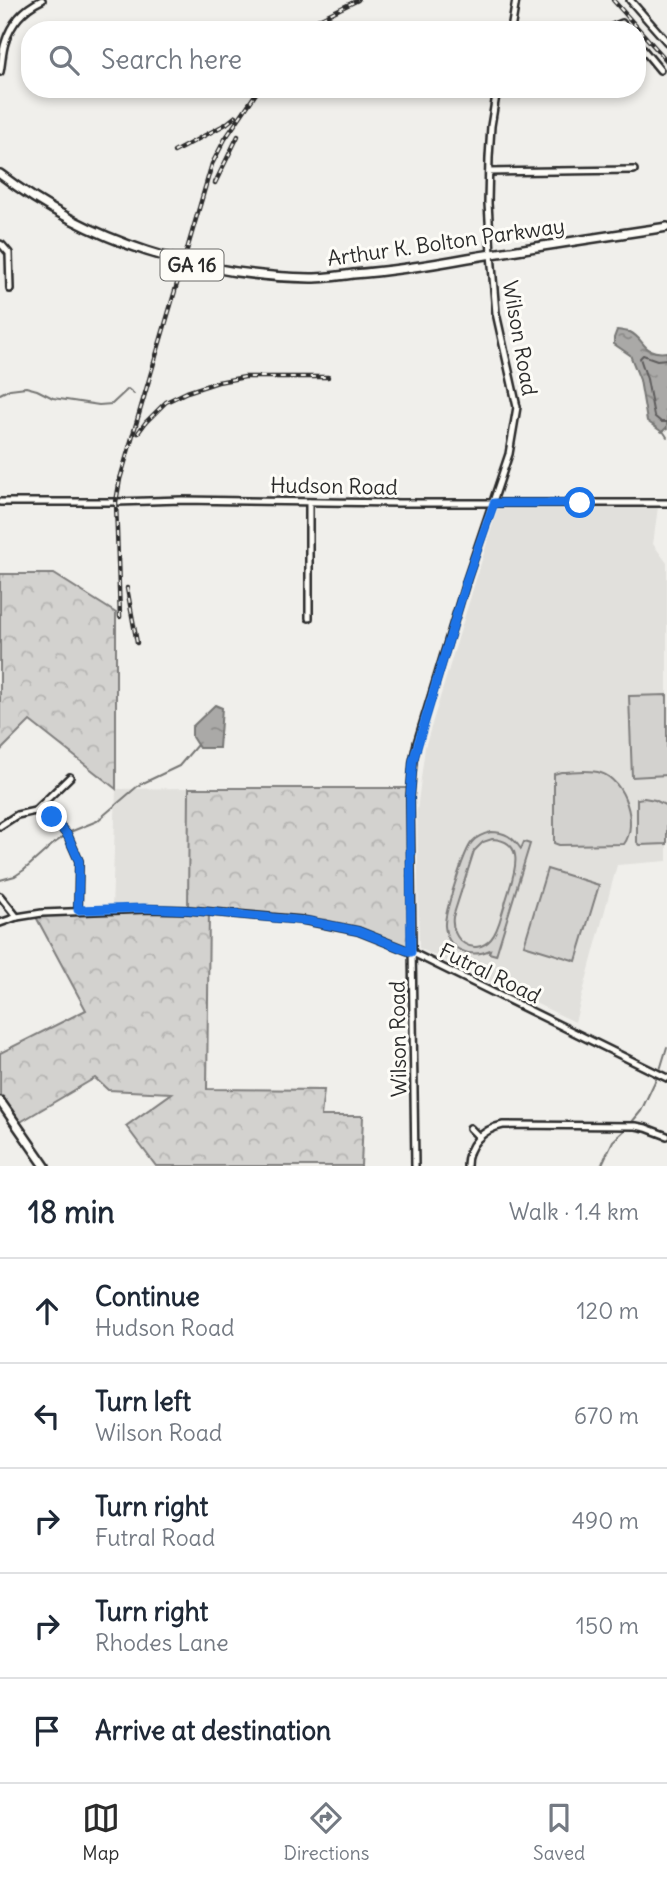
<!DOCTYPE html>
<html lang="en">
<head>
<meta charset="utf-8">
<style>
	:root { --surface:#fff; --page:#f6f6f7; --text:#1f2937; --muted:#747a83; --line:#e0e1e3; --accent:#2b2b2b }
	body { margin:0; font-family:Delius,sans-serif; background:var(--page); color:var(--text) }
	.stop { position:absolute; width:21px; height:21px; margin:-16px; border:5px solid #1a73e8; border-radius:50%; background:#fff }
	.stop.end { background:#1a73e8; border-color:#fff; box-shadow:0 2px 7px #0008 }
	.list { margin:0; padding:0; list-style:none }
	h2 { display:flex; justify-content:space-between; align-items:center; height:91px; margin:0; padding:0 28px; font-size:30px }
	h2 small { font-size:23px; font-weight:400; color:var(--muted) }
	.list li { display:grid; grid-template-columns:46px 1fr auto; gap:21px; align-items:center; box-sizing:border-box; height:105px; padding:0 28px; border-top:2px solid var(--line) }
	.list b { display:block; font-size:26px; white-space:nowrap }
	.list p { margin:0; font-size:23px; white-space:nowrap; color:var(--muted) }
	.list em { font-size:23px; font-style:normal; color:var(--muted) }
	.icon { flex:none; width:38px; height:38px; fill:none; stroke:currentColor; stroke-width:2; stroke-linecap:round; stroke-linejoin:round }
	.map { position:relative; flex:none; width:667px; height:1166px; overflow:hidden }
	.search { position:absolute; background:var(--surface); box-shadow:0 4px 10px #0003; left:21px; right:21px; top:21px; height:77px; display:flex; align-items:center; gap:18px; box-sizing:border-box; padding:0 24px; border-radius:28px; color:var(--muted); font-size:26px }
	.sheet { height:616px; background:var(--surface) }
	nav { display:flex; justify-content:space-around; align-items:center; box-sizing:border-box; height:98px; border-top:2px solid var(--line); background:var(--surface); font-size:19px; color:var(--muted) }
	nav a { display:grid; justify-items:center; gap:4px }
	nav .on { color:var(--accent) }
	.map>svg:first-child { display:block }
</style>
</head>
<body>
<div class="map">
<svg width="667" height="1166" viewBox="0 0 667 1166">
	<defs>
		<pattern id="forest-crowns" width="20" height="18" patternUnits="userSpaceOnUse" patternTransform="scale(1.75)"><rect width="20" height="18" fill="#d3d2cf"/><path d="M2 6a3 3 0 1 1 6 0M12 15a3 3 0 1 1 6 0" fill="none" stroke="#b5b4b2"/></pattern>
		<pattern id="water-ripples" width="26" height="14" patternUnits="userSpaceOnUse" patternTransform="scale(1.75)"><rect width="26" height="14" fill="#aaa9a7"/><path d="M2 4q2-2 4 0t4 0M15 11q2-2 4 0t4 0" fill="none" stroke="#8b8a88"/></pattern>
	</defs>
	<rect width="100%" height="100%" fill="#f0efeb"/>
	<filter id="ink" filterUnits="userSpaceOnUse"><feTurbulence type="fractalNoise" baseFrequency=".0143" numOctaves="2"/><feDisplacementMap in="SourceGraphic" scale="14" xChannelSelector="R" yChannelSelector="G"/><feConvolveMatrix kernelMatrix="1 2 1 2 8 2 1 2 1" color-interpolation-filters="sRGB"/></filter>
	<g filter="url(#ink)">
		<g fill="#e1e0dc">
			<polygon points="498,507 658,507 653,544 667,563 667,861 617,865 575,1022 419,948 417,810 425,747"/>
			<polygon points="189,788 188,911 112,911 116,789"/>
		</g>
		<g fill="#d3d2cf" stroke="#7f7e7d" stroke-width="2" fill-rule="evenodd">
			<polygon points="667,695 667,775 632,777 629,696"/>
			<path d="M 561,772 C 573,772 589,769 601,773 C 624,780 639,824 624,844 L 559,845 L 554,843 L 554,774 Z"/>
			<polygon points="644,798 655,800 667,806 667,844 640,845 637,842 637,799"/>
			<path d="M 491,832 C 505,832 513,837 521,849 L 524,842 L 530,844 L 496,955 L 489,953 L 490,950 C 470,959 447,950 445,926 C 444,914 464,851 472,842 C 477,836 483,834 491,832 ZM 492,839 C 531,841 511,881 505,904 C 501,915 499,930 491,939 C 474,958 450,940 453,917 L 474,851 L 483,842 Z"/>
			<polygon points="547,869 599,885 576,961 524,945"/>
		</g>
		<g fill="url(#forest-crowns)" stroke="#7f7e7d" stroke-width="2">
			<polygon points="0,574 54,574 116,613 116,789 30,721 0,751"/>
			<polygon points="189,788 410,788 409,949 353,928 209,910 207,1089 324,1090 321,1116 363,1116 361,1166 156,1166 126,1126 172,1093 108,1090 95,1078 17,1124 0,1101 0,1053 86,1010 35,915 44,912 188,911"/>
		</g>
		<g fill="url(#water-ripples)" stroke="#777775" stroke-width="2">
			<path d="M 617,330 C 618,330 629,332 630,332 C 646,340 642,355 667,352 L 667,430 L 666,428 L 662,432 L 647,421 L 640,380 L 630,355 L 614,344 L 614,338 Z"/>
			<polygon points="215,705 222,708 219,748 199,748 192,737 192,727"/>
		</g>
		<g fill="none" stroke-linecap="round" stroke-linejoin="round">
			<polyline stroke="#5e5d5d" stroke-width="2" points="667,359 657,360 643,355 640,358 647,379 654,416 661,422 667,422"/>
			<g stroke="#777775" stroke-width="2">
				<polyline points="0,394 10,389 26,387 37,390 53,398 99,405 112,404 128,389 134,394"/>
				<polyline points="663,431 667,437"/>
				<polyline points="0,880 15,876 24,870 52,845 70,832 97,821 139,785 179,766 197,745"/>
				<polyline points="660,1070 667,1047"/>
				<polyline points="632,1122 641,1111 657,1077"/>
				<polyline points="601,1166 613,1141 626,1129"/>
			</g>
			<defs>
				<g id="minor">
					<polyline points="630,0 667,42"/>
					<polyline points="511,30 516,0"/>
					<polyline points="605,30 622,23 627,30"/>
					<polyline points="637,42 660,70"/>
					<path d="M 0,72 C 2,63 2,52 5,43 C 11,23 23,9 42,0"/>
					<polyline points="489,172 634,170"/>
					<polyline points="0,244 2,245 9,253 10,289"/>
					<polyline points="0,502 116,502 182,500 400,503 667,503"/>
					<polyline points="309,502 309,618"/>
					<polyline points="35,811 70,777"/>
					<polyline points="0,826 17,815 35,811 52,817 68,836 79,861 78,910"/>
					<polyline points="0,896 17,917"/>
					<polyline points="0,923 17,917 42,913 148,909 189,910 302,920 358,931 411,952 667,1078"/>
					<polyline points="470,1128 479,1137"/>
					<polyline points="415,1166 410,797 413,761 417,743 467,579 509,454 517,407 496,313 491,254 488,203 489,158 491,126 497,89"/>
					<path d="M 467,1166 C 467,1145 483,1129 503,1125 L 636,1126 L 646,1128 L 667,1136"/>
				</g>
				<g id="major">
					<path d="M 0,174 C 90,243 198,276 311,278 C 325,278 339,276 353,274 C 392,271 430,265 468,258 C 534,247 601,237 667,227"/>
					<polyline points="0,1101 45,1166"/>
				</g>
			</defs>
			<use href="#minor" stroke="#2b2b2b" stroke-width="10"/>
			<use href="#major" stroke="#2b2b2b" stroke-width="12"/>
			<use href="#minor" stroke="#fdfcf7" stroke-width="5"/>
			<use href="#major" stroke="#fdfcf7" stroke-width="7"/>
			<defs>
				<g id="rail">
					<polyline points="613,0 667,61"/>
					<polyline points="306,30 319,19 358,0"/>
					<polyline points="174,152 226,124 236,116"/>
					<polyline points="215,183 238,136"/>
					<polyline points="138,433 146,422 166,402 187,392 218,382 245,377 328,377"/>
					<polyline points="127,588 137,643"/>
					<polyline points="120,617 116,502 120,479 212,164 225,139 259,89"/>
				</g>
			</defs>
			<use href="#rail" stroke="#2b2b2b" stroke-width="4.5"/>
			<use href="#rail" stroke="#fdfcf7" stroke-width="2" stroke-dasharray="5" stroke-linecap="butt"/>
		</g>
	</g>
	<g fill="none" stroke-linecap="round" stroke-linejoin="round" filter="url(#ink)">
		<polyline stroke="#1a73e8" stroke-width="9" points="52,817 68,836 79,861 78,910 143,908 189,910 308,921 358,931 411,952 410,797 413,761 467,579 494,503 580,503"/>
	</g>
	<g text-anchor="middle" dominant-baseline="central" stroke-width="6" stroke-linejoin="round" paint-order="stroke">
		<rect fill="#fdfcf7" stroke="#6a6a68" stroke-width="2" x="160.5" y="249.5" width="63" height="31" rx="5"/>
		<g font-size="19" font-weight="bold" fill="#2b2b2b">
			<text x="192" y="265">GA 16</text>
		</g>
		<g font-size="21" fill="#2b2b2b" stroke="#fdfcf7">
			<text transform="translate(446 242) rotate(-8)">Arthur K. Bolton Parkway</text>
			<text transform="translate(520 338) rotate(80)">Wilson Road</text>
			<text transform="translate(334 486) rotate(1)">Hudson Road</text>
			<text transform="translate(490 973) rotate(26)">Futral Road</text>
			<text transform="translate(398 1039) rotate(-91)">Wilson Road</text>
		</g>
	</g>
</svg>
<div class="stop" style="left:580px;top:503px"></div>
<div class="stop end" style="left:52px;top:817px"></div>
<div class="search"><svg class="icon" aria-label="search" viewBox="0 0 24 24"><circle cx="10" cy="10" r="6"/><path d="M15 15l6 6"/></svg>Search here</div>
</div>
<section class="sheet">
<h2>18 min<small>Walk · 1.4 km</small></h2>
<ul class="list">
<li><svg class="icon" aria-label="ahead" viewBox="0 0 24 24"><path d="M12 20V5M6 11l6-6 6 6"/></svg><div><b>Continue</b><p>Hudson Road</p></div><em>120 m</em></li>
<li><svg class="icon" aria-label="left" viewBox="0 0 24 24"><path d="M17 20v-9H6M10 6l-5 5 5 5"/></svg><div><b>Turn left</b><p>Wilson Road</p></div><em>670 m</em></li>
<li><svg class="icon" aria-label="right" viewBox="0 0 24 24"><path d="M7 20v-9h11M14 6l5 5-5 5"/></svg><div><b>Turn right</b><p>Futral Road</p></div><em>490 m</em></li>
<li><svg class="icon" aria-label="right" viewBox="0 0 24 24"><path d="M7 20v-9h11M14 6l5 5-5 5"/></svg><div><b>Turn right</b><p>Rhodes Lane</p></div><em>150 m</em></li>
<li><svg class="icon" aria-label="arrive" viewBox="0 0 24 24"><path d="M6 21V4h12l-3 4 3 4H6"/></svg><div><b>Arrive at destination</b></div></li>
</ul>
</section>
<nav>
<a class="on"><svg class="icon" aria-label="map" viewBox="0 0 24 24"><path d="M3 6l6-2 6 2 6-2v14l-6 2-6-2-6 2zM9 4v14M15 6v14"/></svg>Map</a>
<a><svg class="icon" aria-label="directions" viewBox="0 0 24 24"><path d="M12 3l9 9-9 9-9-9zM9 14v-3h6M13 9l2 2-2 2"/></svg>Directions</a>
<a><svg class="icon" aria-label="saved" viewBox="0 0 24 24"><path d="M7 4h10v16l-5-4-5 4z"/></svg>Saved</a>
</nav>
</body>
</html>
